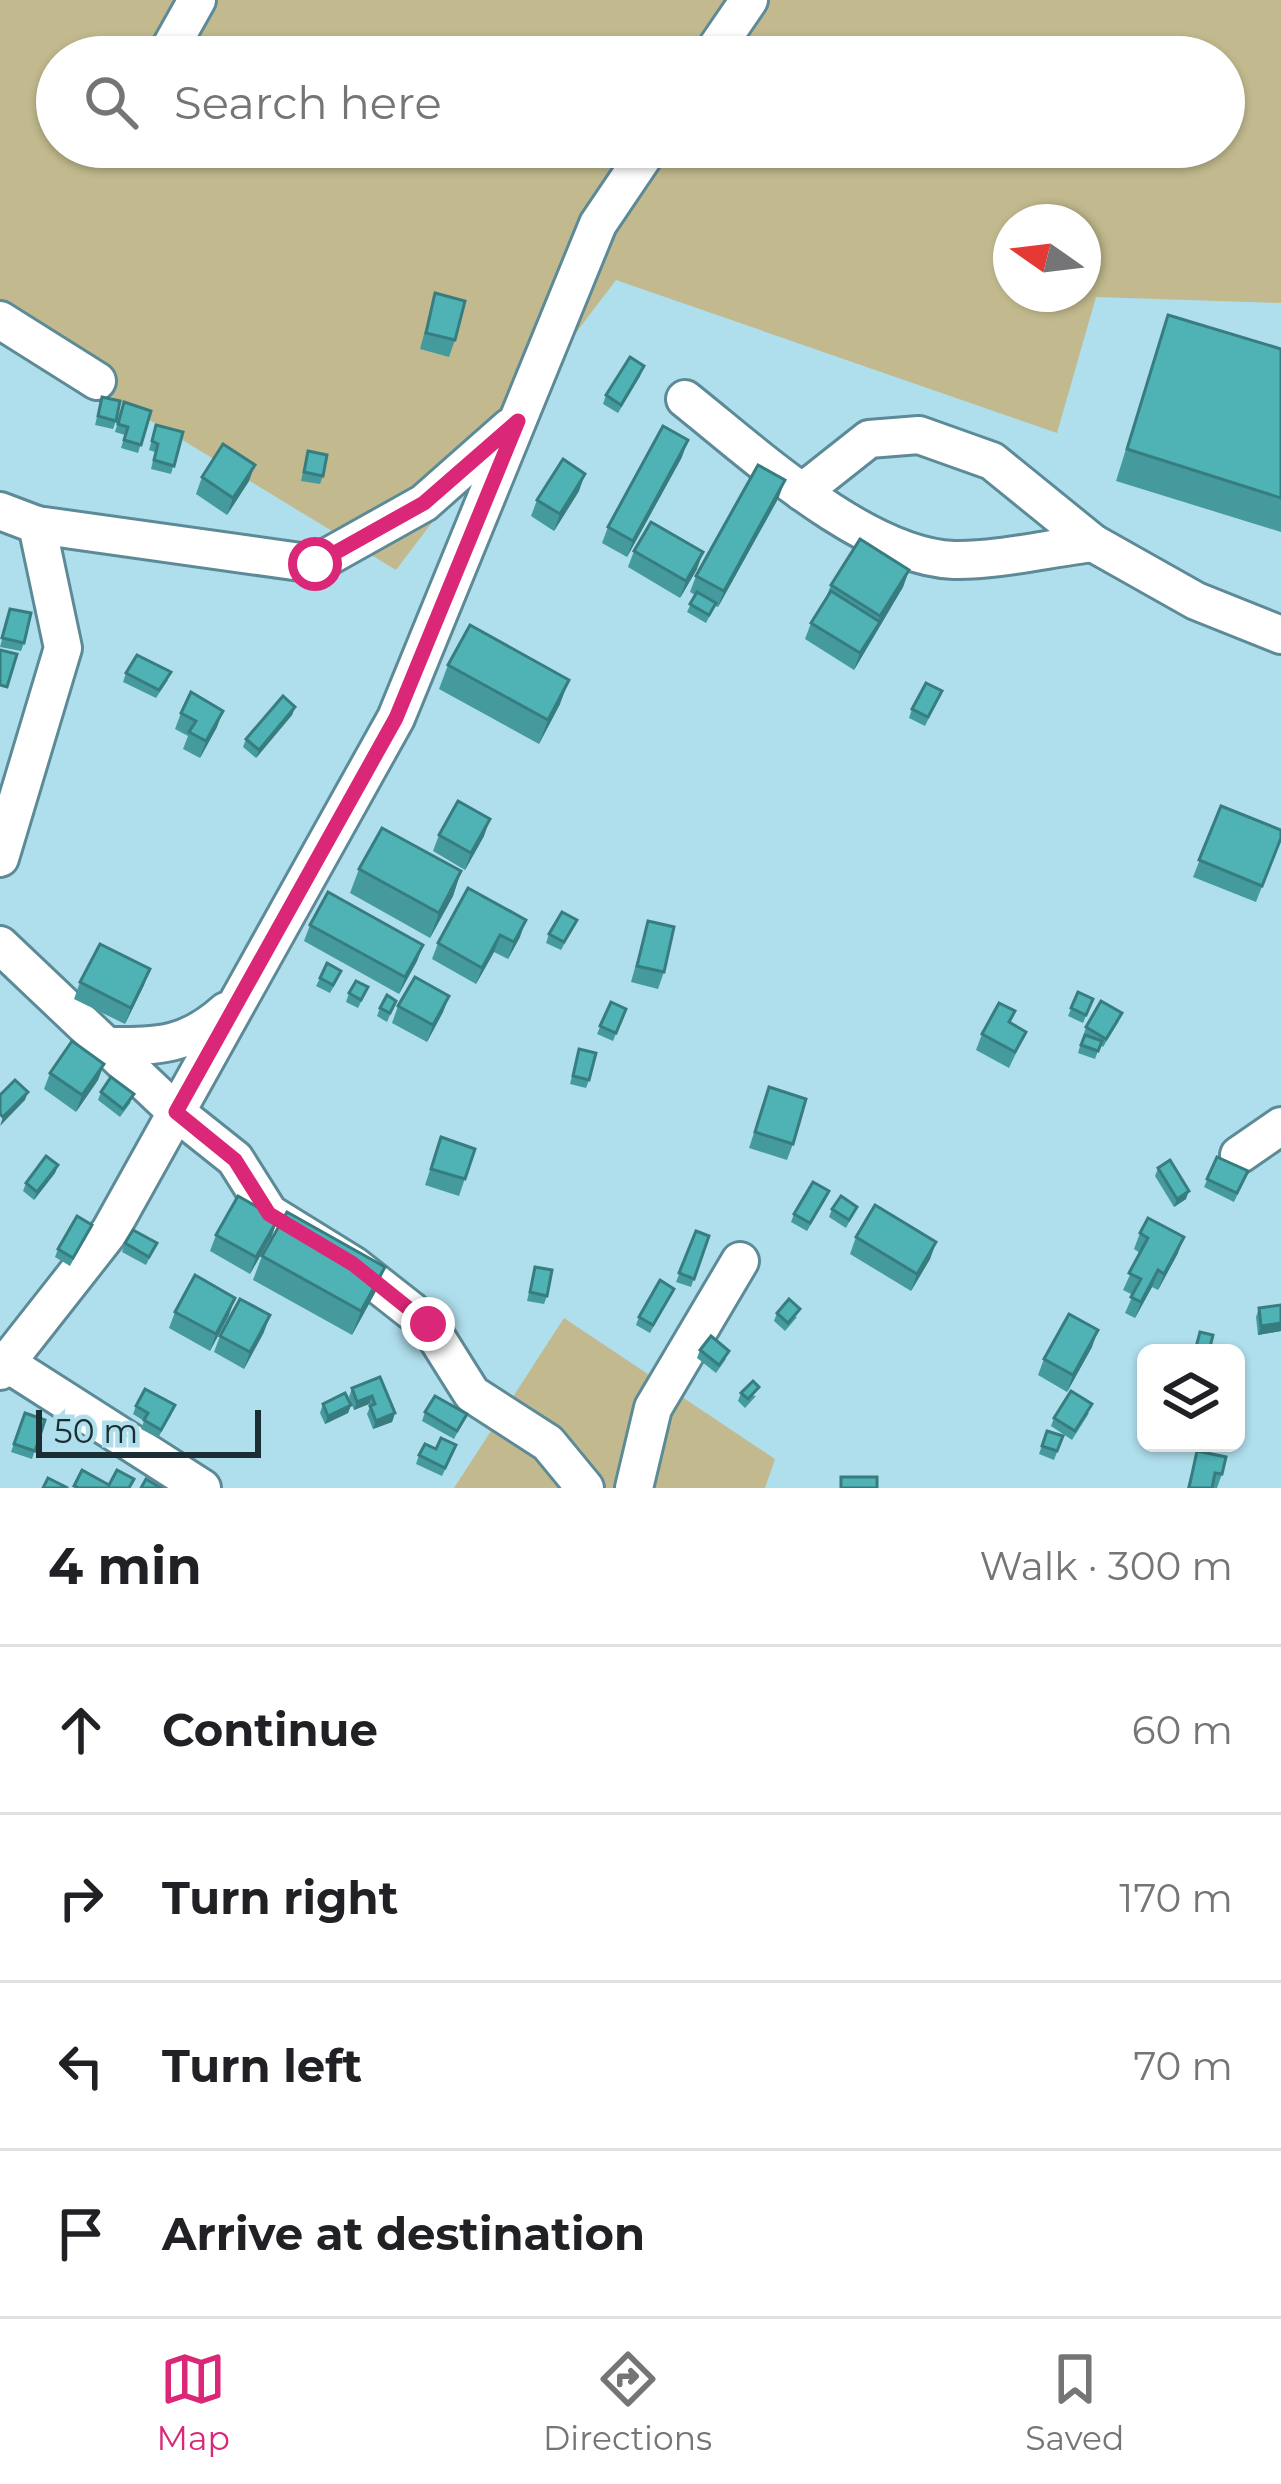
<!DOCTYPE html>
<html lang="en">
<head>
<meta charset="utf-8">
<style>
	:root { --surface:#fff; --page:#f6f6f6; --text:#202124; --muted:#757577; --line:#e0e0e0; --accent:#db2777 }
	body { margin:0; font-family:Montserrat,sans-serif; background:var(--page); color:var(--text) }
	.controls { position:absolute; right:36px; bottom:36px; display:grid; overflow:hidden; border-radius:18px; box-shadow:0 3px 9px #0004 }
	.controls button { width:108px; height:108px; display:grid; place-items:center; padding:0; border:0; border-bottom:3px solid var(--line); background:var(--surface); color:var(--text); font:60px sans-serif }
	.compass { position:absolute; left:993px; top:204px; width:108px; height:108px; border-radius:50%; background:var(--surface); box-shadow:0 3px 9px #0004; rotate:284deg }
	.scale { position:absolute; left:36px; bottom:30px; width:225px; box-sizing:border-box; padding-left:12px; border:6px solid #1b2e33; border-top:0; font-size:33px; line-height:42px; white-space:nowrap; color:#1b2e33; -webkit-text-stroke:9px #afdeec; paint-order:stroke }
	.stop { position:absolute; width:36px; height:36px; margin:-27px; border:9px solid #db2777; border-radius:50%; background:#fff }
	.stop.end { background:#db2777; border-color:#fff; box-shadow:0 3px 12px #0008 }
	.list { margin:0; padding:0; list-style:none }
	h2 { display:flex; justify-content:space-between; align-items:center; height:156px; margin:0; padding:0 48px; font-size:51px }
	h2 small { font-size:39px; font-weight:400; color:var(--muted) }
	.list li { display:grid; grid-template-columns:78px 1fr auto; gap:36px; align-items:center; box-sizing:border-box; height:168px; padding:0 48px; border-top:3px solid var(--line) }
	.list b { display:block; font-size:45px; white-space:nowrap }
	.list em { font-size:39px; font-style:normal; color:var(--muted) }
	.icon { flex:none; width:66px; height:66px; fill:none; stroke:currentColor; stroke-width:2; stroke-linecap:round; stroke-linejoin:round }
	.map { position:relative; flex:none; width:1281px; height:1488px; overflow:hidden }
	.search { position:absolute; background:var(--surface); box-shadow:0 3px 9px #0004; left:36px; right:36px; top:36px; height:132px; display:flex; align-items:center; gap:30px; box-sizing:border-box; padding:0 42px; border-radius:66px; color:var(--muted); font-size:45px }
	.sheet { height:828px; background:var(--surface) }
	nav { display:flex; justify-content:space-around; align-items:center; box-sizing:border-box; height:168px; border-top:3px solid var(--line); background:var(--surface); font-size:33px; color:var(--muted) }
	nav a { display:grid; justify-items:center; gap:6px }
	nav .on { color:var(--accent) }
	.map>svg:first-child { display:block }
</style>
</head>
<body>
<div class="map">
<svg width="1281" height="1488" viewBox="0 0 1281 1488">
	<rect width="100%" height="100%" fill="#afdeec"/>
	<g fill="#c2ba8e" fill-rule="evenodd">
		<path d="M 0,0 L 1281,0 L 1281,303 L 1096,297 L 1057,433 L 616,280 L 396,570 L 0,329 ZM 57,57 L 1224,57 L 1224,147 L 57,147 ZM 1011,222 L 1083,222 L 1083,294 L 1011,294 Z"/>
		<polygon points="564,1318 775,1459 765,1488 454,1488"/>
	</g>
	<g fill="none" stroke-linecap="round" stroke-linejoin="round">
		<defs>
			<g id="minor">
				<polyline points="165,57 197,0"/>
				<polyline points="710,57 749,0"/>
				<polyline points="0,320 97,381"/>
				<path d="M 685,399 C 753,453 865,557 954,560 C 997,561 1050,548 1093,543"/>
				<polyline points="802,492 869,439 919,435 992,461 1093,543 1196,601 1281,635"/>
				<polyline points="0,511 37,525 315,564 424,503 510,427"/>
				<polyline points="0,858 63,648 37,525"/>
				<polyline points="0,945 176,1112 235,1159 269,1213 353,1265 428,1324 472,1394 548,1443 585,1488"/>
				<path d="M 106,1046 C 158,1046 186,1047 226,1011"/>
				<polyline points="1239,1155 1281,1126"/>
				<polyline points="0,1359 202,1488"/>
				<polyline points="0,1371 110,1231 396,718 598,224 650,147"/>
				<polyline points="634,1488 653,1408 740,1261"/>
			</g>
		</defs>
		<use href="#minor" stroke="#5d8a97" stroke-width="42"/>
		<use href="#minor" stroke="#fff" stroke-width="36"/>
	</g>
	<g fill="#449a9d">
		<polygon points="435,293 455,340 449,357 420,349"/>
		<polygon points="1168,315 1281,349 1281,532 1116,481"/>
		<polygon points="641,375 618,413 603,404 606,395"/>
		<polygon points="102,397 116,421 113,429 95,425"/>
		<polygon points="124,402 151,411 138,453 121,448 125,435 115,432"/>
		<polygon points="156,425 183,432 171,474 151,469 155,452 149,450"/>
		<polygon points="308,451 323,476 320,484 301,481"/>
		<polygon points="682,457 627,557 602,543 608,527"/>
		<polygon points="202,477 249,481 227,515 196,494"/>
		<polygon points="579,491 554,531 531,516 537,500"/>
		<polygon points="779,497 718,607 715,606 706,623 687,612 695,595 690,592 696,576"/>
		<polygon points="634,551 697,569 680,598 628,567"/>
		<polygon points="909,570 903,587 854,670 805,639 811,623 825,600 831,585"/>
		<polygon points="10,609 24,643 21,651 0,647"/>
		<polygon points="448,665 560,704 539,744 439,689"/>
		<polygon points="126,673 168,680 156,698 123,682"/>
		<polygon points="942,691 925,726 909,718 912,709"/>
		<polygon points="295,707 292,715 256,758 243,747 246,739"/>
		<polygon points="181,713 217,727 200,758 183,749 188,736 175,729"/>
		<polygon points="1221,806 1281,838 1256,902 1193,877"/>
		<polygon points="439,835 484,836 465,870 433,851"/>
		<polygon points="359,869 461,871 453,896 430,938 350,893"/>
		<polygon points="468,888 520,937 508,959 494,952 476,984 432,959 438,943"/>
		<polygon points="577,920 561,950 546,943 549,934"/>
		<polygon points="648,921 664,972 658,989 631,982"/>
		<polygon points="310,925 423,945 417,961 399,994 304,941"/>
		<polygon points="320,978 338,979 330,993 316,986"/>
		<polygon points="80,982 144,985 125,1024 74,999"/>
		<polygon points="368,987 358,1008 346,1002 349,993"/>
		<polygon points="1078,992 1093,999 1083,1023 1068,1016"/>
		<polygon points="449,996 443,1012 427,1042 392,1023 398,1006"/>
		<polygon points="396,1001 387,1022 377,1016 380,1008"/>
		<polygon points="611,1002 626,1009 613,1041 597,1034"/>
		<polygon points="1015,1011 1010,1023 1026,1032 1009,1068 976,1050 982,1034"/>
		<polygon points="1119,1021 1103,1047 1100,1045 1095,1059 1078,1053 1086,1027"/>
		<polygon points="579,1049 589,1080 586,1088 570,1084"/>
		<polygon points="104,1064 98,1080 76,1112 44,1089 50,1073"/>
		<polygon points="769,1087 793,1144 787,1160 749,1148"/>
		<polygon points="101,1092 131,1102 120,1117 98,1100"/>
		<polygon points="441,1137 475,1149 459,1196 425,1185"/>
		<polygon points="1217,1157 1248,1171 1234,1202 1204,1187"/>
		<polygon points="58,1165 55,1173 34,1200 23,1191 26,1183"/>
		<polygon points="1158,1168 1186,1199 1174,1207 1155,1176"/>
		<polygon points="826,1199 807,1231 791,1222 794,1214"/>
		<polygon points="857,1207 846,1228 829,1217 832,1209"/>
		<polygon points="278,1219 272,1235 250,1274 210,1251 216,1235"/>
		<polygon points="92,1225 70,1266 55,1257 58,1249"/>
		<polygon points="696,1231 709,1236 691,1287 676,1282"/>
		<polygon points="1140,1233 1178,1253 1158,1290 1152,1287 1135,1318 1125,1313 1133,1295 1123,1290 1140,1253 1134,1249"/>
		<polygon points="856,1237 936,1242 930,1259 911,1291 850,1254"/>
		<polygon points="125,1243 157,1243 146,1265 122,1252"/>
		<polygon points="262,1256 385,1267 376,1291 352,1335 253,1280"/>
		<polygon points="535,1267 547,1296 544,1304 527,1301"/>
		<polygon points="674,1289 650,1333 636,1325 639,1317"/>
		<polygon points="1281,1305 1281,1331 1258,1335 1256,1317 1259,1308"/>
		<polygon points="175,1312 229,1315 210,1351 169,1328"/>
		<polygon points="777,1313 797,1317 785,1331 774,1321"/>
		<polygon points="264,1332 244,1369 214,1352 220,1336"/>
		<polygon points="1200,1332 1213,1335 1208,1353 1193,1353"/>
		<polygon points="1092,1347 1067,1392 1038,1375 1044,1359"/>
		<polygon points="700,1350 726,1359 716,1373 697,1358"/>
		<polygon points="380,1377 395,1413 392,1422 373,1429 367,1414 370,1407 369,1404 354,1410 349,1397 352,1388"/>
		<polygon points="741,1393 756,1396 745,1408 738,1401"/>
		<polygon points="323,1404 351,1405 348,1413 325,1424 320,1413"/>
		<polygon points="136,1406 172,1413 158,1438 141,1429 144,1421 133,1414"/>
		<polygon points="425,1412 467,1414 454,1439 422,1421"/>
		<polygon points="25,1413 45,1420 32,1459 11,1452"/>
		<polygon points="1089,1413 1072,1440 1051,1426 1054,1418"/>
		<polygon points="1047,1431 1063,1436 1054,1460 1039,1454"/>
		<polygon points="436,1449 453,1453 442,1476 416,1464 419,1455"/>
		<polygon points="1197,1451 1222,1474 1217,1488 1187,1488"/>
	</g>
	<g fill="#377d7f">
		<polygon points="688,440 682,457 627,557 633,541"/>
		<polygon points="255,465 249,481 227,515 233,498"/>
		<polygon points="585,474 579,491 554,531 560,514"/>
		<polygon points="785,480 779,497 718,607 724,591"/>
		<polygon points="703,552 697,569 680,598 686,581"/>
		<polygon points="909,570 903,587 854,670 860,653 876,628 880,616"/>
		<polygon points="569,680 560,704 539,744 548,720"/>
		<polygon points="295,707 292,715 256,758 259,750"/>
		<polygon points="223,711 217,727 200,758 206,741"/>
		<polygon points="490,819 484,836 465,870 471,853"/>
		<polygon points="461,871 453,896 430,938 439,913"/>
		<polygon points="526,920 520,937 508,959 514,942"/>
		<polygon points="500,935 494,952 476,984 482,968"/>
		<polygon points="423,945 417,961 399,994 405,977"/>
		<polygon points="150,969 144,985 125,1024 131,1008"/>
		<polygon points="449,996 443,1012 427,1042 433,1025"/>
		<polygon points="104,1064 98,1080 76,1112 82,1095"/>
		<polygon points="28,1092 25,1100 0,1126 3,1117"/>
		<polygon points="58,1165 55,1173 34,1200 37,1192"/>
		<polygon points="1189,1191 1186,1199 1174,1207 1177,1199"/>
		<polygon points="278,1219 272,1235 250,1274 256,1257"/>
		<polygon points="1184,1237 1178,1253 1158,1290 1164,1274"/>
		<polygon points="936,1242 930,1259 911,1291 917,1274"/>
		<polygon points="385,1267 376,1291 352,1335 361,1311"/>
		<polygon points="1158,1270 1152,1287 1135,1318 1141,1302"/>
		<polygon points="235,1298 229,1315 210,1351 216,1334"/>
		<polygon points="270,1315 264,1332 244,1369 250,1352"/>
		<polygon points="1281,1323 1281,1331 1258,1335 1261,1326"/>
		<polygon points="1098,1330 1092,1347 1067,1392 1073,1375"/>
		<polygon points="372,1396 369,1404 354,1410 357,1402"/>
		<polygon points="351,1405 348,1413 325,1424 328,1416"/>
		<polygon points="395,1413 392,1422 373,1429 376,1421"/>
	</g>
	<g fill="#4fb3b6" stroke="#377d7f" stroke-width="3">
		<polygon points="435,293 465,301 455,340 426,333"/>
		<polygon points="1168,315 1281,349 1281,498 1127,449"/>
		<polygon points="630,357 644,366 621,405 606,395"/>
		<polygon points="102,397 120,401 116,421 98,416"/>
		<polygon points="124,402 151,411 141,445 124,440 128,427 118,424"/>
		<polygon points="156,425 183,432 174,466 154,460 158,444 152,441"/>
		<polygon points="663,426 688,440 633,541 608,527"/>
		<polygon points="223,444 255,465 233,498 202,477"/>
		<polygon points="308,451 327,455 323,476 304,472"/>
		<polygon points="563,459 585,474 560,514 537,500"/>
		<polygon points="758,465 785,480 724,591 696,576"/>
		<polygon points="651,522 703,552 686,581 634,551"/>
		<polygon points="860,539 909,570 880,616 831,585"/>
		<polygon points="831,591 880,622 860,653 811,623"/>
		<polygon points="697,592 716,603 709,615 690,604"/>
		<polygon points="10,609 31,613 24,643 2,638"/>
		<polygon points="470,625 569,680 548,720 448,665"/>
		<polygon points="0,650 17,654 7,687 0,685"/>
		<polygon points="137,655 171,672 159,690 126,673"/>
		<polygon points="926,683 942,691 928,717 912,709"/>
		<polygon points="191,692 223,711 206,741 189,732 196,721 181,713"/>
		<polygon points="283,696 295,707 259,750 246,739"/>
		<polygon points="458,801 490,819 471,853 439,835"/>
		<polygon points="1221,806 1281,830 1281,838 1262,886 1199,860"/>
		<polygon points="382,828 461,871 439,913 359,869"/>
		<polygon points="468,888 526,920 514,942 500,935 482,968 438,943"/>
		<polygon points="328,892 423,945 405,977 310,925"/>
		<polygon points="562,912 577,920 564,942 549,934"/>
		<polygon points="648,921 674,927 664,972 637,966"/>
		<polygon points="100,944 150,969 131,1008 80,982"/>
		<polygon points="327,963 341,971 333,985 320,978"/>
		<polygon points="415,977 449,996 433,1025 398,1006"/>
		<polygon points="356,981 368,987 361,1000 349,993"/>
		<polygon points="1078,992 1093,999 1086,1015 1071,1008"/>
		<polygon points="387,995 396,1001 390,1013 380,1008"/>
		<polygon points="1101,1001 1122,1013 1106,1039 1086,1027"/>
		<polygon points="611,1002 626,1009 616,1033 600,1026"/>
		<polygon points="999,1003 1015,1011 1009,1022 1026,1032 1015,1052 982,1034"/>
		<polygon points="1085,1035 1102,1041 1098,1051 1081,1045"/>
		<polygon points="72,1041 104,1064 82,1095 50,1073"/>
		<polygon points="579,1049 596,1053 589,1080 573,1076"/>
		<polygon points="111,1077 134,1094 123,1109 101,1092"/>
		<polygon points="15,1080 28,1092 3,1117 0,1114 0,1095"/>
		<polygon points="769,1087 806,1099 793,1144 755,1132"/>
		<polygon points="441,1137 475,1149 465,1179 431,1169"/>
		<polygon points="46,1156 58,1165 37,1192 26,1183"/>
		<polygon points="1217,1157 1248,1171 1237,1193 1207,1179"/>
		<polygon points="1170,1160 1189,1191 1177,1199 1158,1168"/>
		<polygon points="813,1182 829,1191 810,1223 794,1214"/>
		<polygon points="238,1196 278,1219 256,1257 216,1235"/>
		<polygon points="841,1196 857,1207 849,1220 832,1209"/>
		<polygon points="875,1205 936,1242 917,1274 856,1237"/>
		<polygon points="287,1212 385,1267 361,1311 262,1256"/>
		<polygon points="77,1216 92,1225 73,1258 58,1249"/>
		<polygon points="1148,1218 1184,1237 1164,1274 1158,1270 1141,1302 1131,1297 1141,1279 1129,1273 1148,1238 1140,1233"/>
		<polygon points="133,1230 157,1243 149,1257 125,1243"/>
		<polygon points="696,1231 709,1236 694,1279 679,1273"/>
		<polygon points="535,1267 552,1270 547,1296 530,1292"/>
		<polygon points="195,1275 235,1298 216,1334 175,1312"/>
		<polygon points="660,1280 674,1289 653,1325 639,1317"/>
		<polygon points="240,1299 270,1315 250,1352 220,1336"/>
		<polygon points="789,1299 800,1309 788,1323 777,1313"/>
		<polygon points="1281,1305 1281,1323 1261,1326 1259,1308"/>
		<polygon points="1069,1314 1098,1330 1073,1375 1044,1359"/>
		<polygon points="1200,1332 1213,1335 1209,1351 1196,1347"/>
		<polygon points="711,1336 729,1351 719,1365 700,1350"/>
		<polygon points="380,1377 395,1413 376,1421 370,1406 375,1404 372,1396 357,1402 352,1388"/>
		<polygon points="753,1381 759,1387 748,1399 741,1393"/>
		<polygon points="145,1389 175,1405 161,1430 144,1420 148,1413 136,1406"/>
		<polygon points="1071,1391 1092,1404 1075,1431 1054,1418"/>
		<polygon points="345,1393 351,1405 328,1416 323,1404"/>
		<polygon points="435,1396 467,1414 457,1431 425,1412"/>
		<polygon points="25,1413 45,1420 35,1451 14,1444"/>
		<polygon points="1047,1431 1063,1436 1057,1451 1042,1446"/>
		<polygon points="441,1438 456,1445 445,1468 419,1455 425,1444 436,1449"/>
		<polygon points="1197,1451 1226,1457 1222,1474 1215,1473 1212,1488 1189,1488"/>
		<polygon points="82,1470 109,1485 117,1470 134,1479 129,1488 79,1488 74,1486"/>
		<rect x="841" y="1477" width="36" height="11"/>
		<polygon points="48,1478 68,1488 43,1488"/>
		<polygon points="146,1479 161,1488 141,1488"/>
	</g>
	<g fill="none" stroke-linecap="round" stroke-linejoin="round">
		<polyline stroke="#db2777" stroke-width="15" points="315,564 424,503 518,421 396,718 176,1112 235,1160 269,1214 353,1264 428,1324"/>
	</g>
</svg>
<div class="controls">
<button><svg class="icon" aria-label="layers" viewBox="0 0 24 24"><path d="M12 4l9 5-9 5-9-5zM3 14l9 5 9-5"/></svg></button>
</div>
<svg class="compass" viewBox="-18 -18 36 36"><path d="M0-13l5 13h-10z" fill="#e53935"/><path d="M0 13l5-13h-10z" fill="#757577"/></svg>
<div class="scale">50 m</div>
<div class="stop" style="left:315px;top:564px"></div>
<div class="stop end" style="left:428px;top:1324px"></div>
<div class="search"><svg class="icon" aria-label="search" viewBox="0 0 24 24"><circle cx="10" cy="10" r="6"/><path d="M15 15l6 6"/></svg>Search here</div>
</div>
<section class="sheet">
<h2>4 min<small>Walk · 300 m</small></h2>
<ul class="list">
<li><svg class="icon" aria-label="ahead" viewBox="0 0 24 24"><path d="M12 20V5M6 11l6-6 6 6"/></svg><div><b>Continue</b></div><em>60 m</em></li>
<li><svg class="icon" aria-label="right" viewBox="0 0 24 24"><path d="M7 20v-9h11M14 6l5 5-5 5"/></svg><div><b>Turn right</b></div><em>170 m</em></li>
<li><svg class="icon" aria-label="left" viewBox="0 0 24 24"><path d="M17 20v-9H6M10 6l-5 5 5 5"/></svg><div><b>Turn left</b></div><em>70 m</em></li>
<li><svg class="icon" aria-label="arrive" viewBox="0 0 24 24"><path d="M6 21V4h12l-3 4 3 4H6"/></svg><div><b>Arrive at destination</b></div></li>
</ul>
</section>
<nav>
<a class="on"><svg class="icon" aria-label="map" viewBox="0 0 24 24"><path d="M3 6l6-2 6 2 6-2v14l-6 2-6-2-6 2zM9 4v14M15 6v14"/></svg>Map</a>
<a><svg class="icon" aria-label="directions" viewBox="0 0 24 24"><path d="M12 3l9 9-9 9-9-9zM9 14v-3h6M13 9l2 2-2 2"/></svg>Directions</a>
<a><svg class="icon" aria-label="saved" viewBox="0 0 24 24"><path d="M7 4h10v16l-5-4-5 4z"/></svg>Saved</a>
</nav>
</body>
</html>
